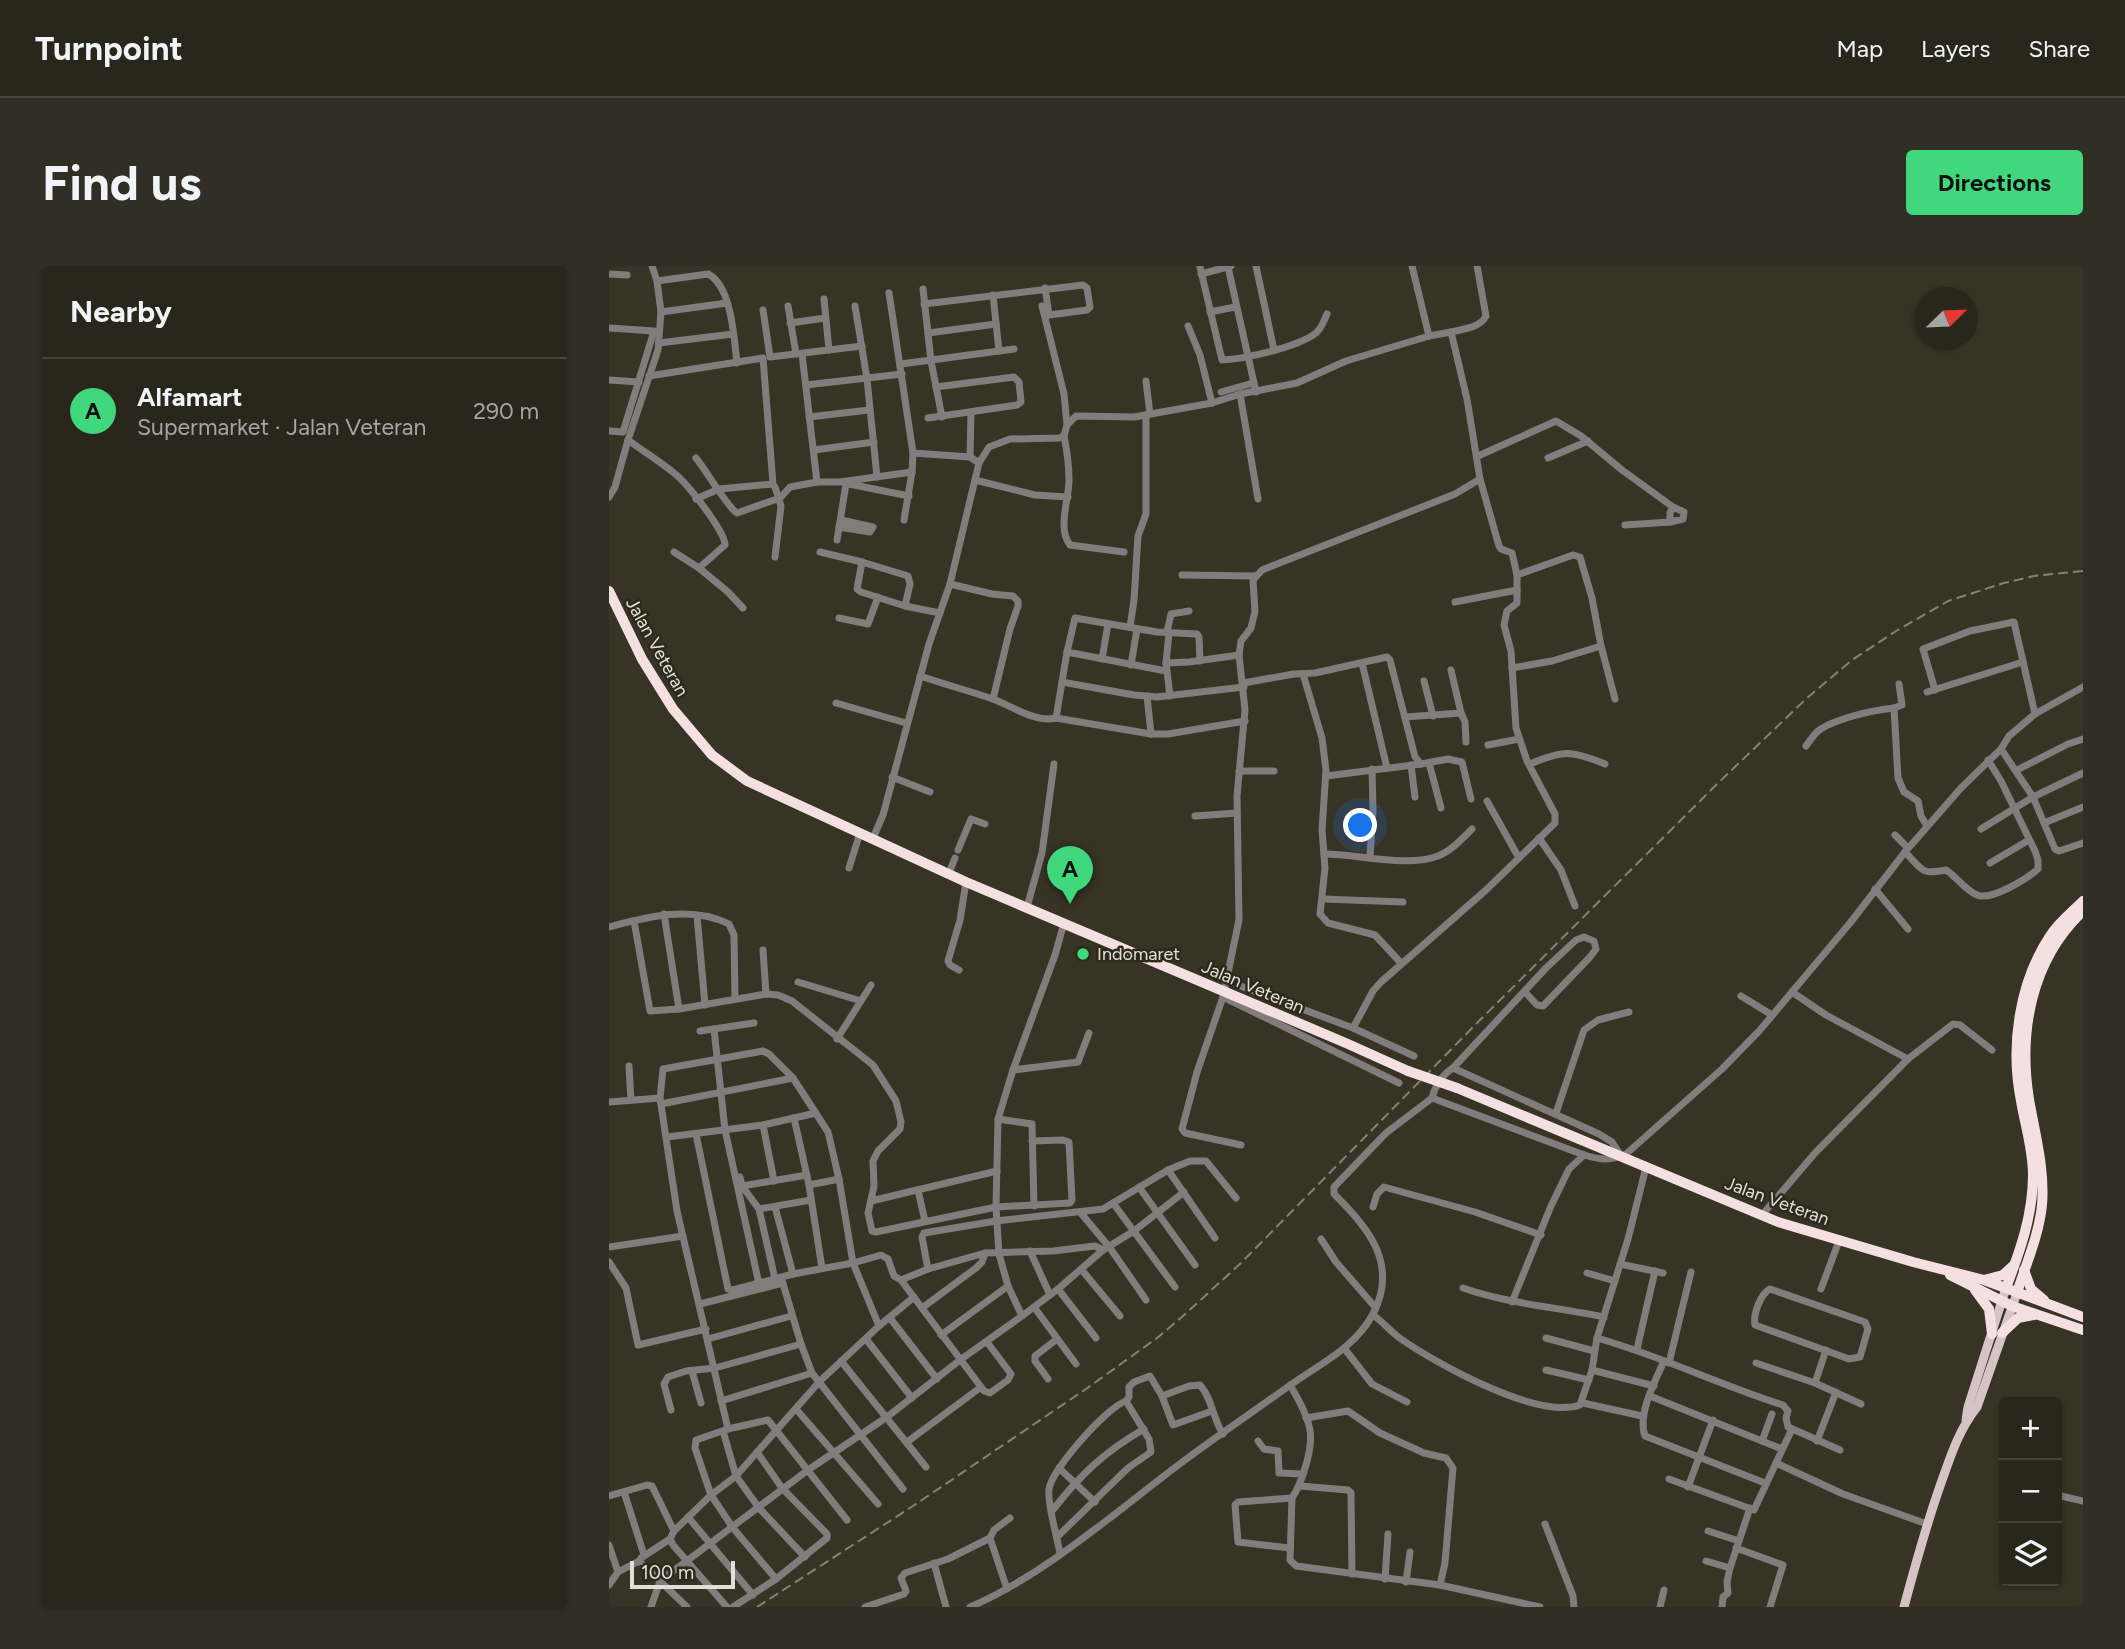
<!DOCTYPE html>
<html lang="en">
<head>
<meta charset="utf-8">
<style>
	:root { --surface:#29271c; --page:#312f25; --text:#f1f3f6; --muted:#a5a5a3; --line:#45443b; --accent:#41d77c }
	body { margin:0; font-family:Figtree,sans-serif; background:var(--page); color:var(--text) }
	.controls { position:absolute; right:21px; bottom:21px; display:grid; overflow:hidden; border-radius:7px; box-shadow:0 2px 5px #0004 }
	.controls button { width:63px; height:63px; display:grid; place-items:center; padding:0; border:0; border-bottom:2px solid var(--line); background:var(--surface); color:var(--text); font:35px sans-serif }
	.compass { position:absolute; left:1306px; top:21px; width:63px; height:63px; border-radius:50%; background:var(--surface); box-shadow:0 2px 5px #0004; rotate:67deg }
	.scale { position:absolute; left:21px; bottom:18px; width:105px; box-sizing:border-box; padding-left:7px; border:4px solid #e1e0d7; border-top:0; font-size:19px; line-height:24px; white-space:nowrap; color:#e1e0d7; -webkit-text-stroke:5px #2d2a1c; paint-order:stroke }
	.you { position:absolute; left:752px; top:560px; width:24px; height:24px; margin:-18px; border:5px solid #fff; border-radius:50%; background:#1a73e8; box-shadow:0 0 0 10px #1a73e833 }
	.badge { display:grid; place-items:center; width:46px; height:46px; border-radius:50%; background:var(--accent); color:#111; font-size:23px; font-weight:700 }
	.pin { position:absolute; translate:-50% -58px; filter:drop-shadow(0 2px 4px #0008) }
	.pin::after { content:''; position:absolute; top:37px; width:24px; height:21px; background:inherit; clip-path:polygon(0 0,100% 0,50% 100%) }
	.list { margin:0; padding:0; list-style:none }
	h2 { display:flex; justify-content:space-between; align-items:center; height:91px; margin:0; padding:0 28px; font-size:30px }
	h2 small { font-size:23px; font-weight:400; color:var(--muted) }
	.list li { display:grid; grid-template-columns:46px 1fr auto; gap:21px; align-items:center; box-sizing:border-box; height:105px; padding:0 28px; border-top:2px solid var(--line) }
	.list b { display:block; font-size:26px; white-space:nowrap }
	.list p { margin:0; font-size:23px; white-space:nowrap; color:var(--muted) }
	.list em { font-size:23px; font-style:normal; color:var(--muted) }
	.icon { flex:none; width:38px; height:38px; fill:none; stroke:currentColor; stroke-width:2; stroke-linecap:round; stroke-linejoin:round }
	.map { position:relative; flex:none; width:1474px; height:1341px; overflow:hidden; border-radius:7px }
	header { display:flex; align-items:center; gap:42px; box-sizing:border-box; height:98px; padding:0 35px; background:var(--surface); border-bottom:2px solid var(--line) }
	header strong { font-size:33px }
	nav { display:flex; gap:38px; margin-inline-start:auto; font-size:24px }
	.intro { display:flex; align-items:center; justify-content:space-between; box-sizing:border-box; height:168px; padding:0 42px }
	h1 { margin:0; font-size:49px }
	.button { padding:18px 32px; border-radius:7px; background:var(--accent); color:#111; font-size:24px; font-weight:700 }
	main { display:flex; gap:42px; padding:0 42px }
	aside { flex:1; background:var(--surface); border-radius:7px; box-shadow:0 2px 5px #0004 }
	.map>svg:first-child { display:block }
</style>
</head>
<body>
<header>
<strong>Turnpoint</strong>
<nav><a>Map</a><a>Layers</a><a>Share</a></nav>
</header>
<div class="intro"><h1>Find us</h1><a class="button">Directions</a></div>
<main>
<aside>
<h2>Nearby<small></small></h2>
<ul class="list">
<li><span class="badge">A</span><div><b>Alfamart</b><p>Supermarket · Jalan Veteran</p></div><em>290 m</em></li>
</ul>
</aside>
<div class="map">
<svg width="1474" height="1341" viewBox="0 0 1474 1341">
	<rect width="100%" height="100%" fill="#373426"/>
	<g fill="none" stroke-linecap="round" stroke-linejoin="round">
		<g stroke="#847c7c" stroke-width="7">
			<polyline points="43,0 48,15"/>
			<polyline points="647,0 665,84"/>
			<polyline points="803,0 820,70"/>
			<path d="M 591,1 L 613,94 C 636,93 689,81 707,67 C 713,62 715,54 718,48"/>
			<polyline points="619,1 647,126"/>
			<polyline points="0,8 18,9"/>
			<polyline points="592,8 622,0"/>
			<polyline points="314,23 322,95 333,151"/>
			<polyline points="280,27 304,187 303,206 295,254"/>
			<polyline points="384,29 390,85"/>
			<polyline points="215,33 220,84"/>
			<polyline points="315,38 474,19 478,22 481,41 478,44 440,49 436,22"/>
			<polyline points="179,40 187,88"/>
			<polyline points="246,40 258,113 268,211"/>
			<polyline points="433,40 455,128 458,159"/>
			<polyline points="154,44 161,91 253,80"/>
			<polyline points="52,46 118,37"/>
			<polyline points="601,46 626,41"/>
			<polyline points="181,57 216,52"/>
			<polyline points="579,60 591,89 603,137"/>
			<polyline points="0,62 45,65 14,166 0,165"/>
			<polyline points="319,67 387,58"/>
			<polyline points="50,77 124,68"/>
			<polyline points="193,88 208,216"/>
			<polyline points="292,98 405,83"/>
			<polyline points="40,110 154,92 164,218 110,223 87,233"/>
			<polyline points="0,114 30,116"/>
			<polyline points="537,115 541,148"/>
			<polyline points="197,119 293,108"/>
			<polyline points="612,126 644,117"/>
			<polyline points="631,128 649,233"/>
			<polyline points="200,151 260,144"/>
			<polyline points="319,152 408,139 412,136 410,116 405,111 327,121"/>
			<path d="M 455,170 C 458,185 460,199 460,214 C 460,234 448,262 461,279 L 515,286"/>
			<path d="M 19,174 C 34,185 50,195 65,207 C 77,216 116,265 116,279 L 90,302 L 119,326 L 134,342"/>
			<polyline points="205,184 265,176"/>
			<polyline points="304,187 361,191 370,197"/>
			<polyline points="869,190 947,155 972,170 1013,204 1064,241 1075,246 1074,253 1061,256 1061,247 1064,241"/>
			<polyline points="361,191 362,146"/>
			<path d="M 87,192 C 97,204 118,241 128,247 L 171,232 L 181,221 L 208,216 L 231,216 L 303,206"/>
			<polyline points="939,192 979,175"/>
			<polyline points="366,214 426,229 459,231"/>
			<polyline points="235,217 300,230"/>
			<polyline points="166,221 172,240 166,291"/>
			<path d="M 0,231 L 6,221 L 19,174 L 49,84 L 52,46 L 48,15 L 99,8 C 123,20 125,73 128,97"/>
			<polyline points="1016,259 1061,256"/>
			<polyline points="230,261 261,266 264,261 232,254"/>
			<polyline points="228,274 237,218"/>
			<polyline points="65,286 90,302"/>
			<polyline points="211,286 253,296"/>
			<polyline points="573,309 647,310"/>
			<polyline points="908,309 964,289 971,291 983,332 992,380 1006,433"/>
			<polyline points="341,318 383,328 404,330 409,335 409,340 401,363 384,433"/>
			<polyline points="846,336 908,324"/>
			<polyline points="296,340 301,318 299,310 253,296 248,323 252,326 296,340 331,347"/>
			<polyline points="230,352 259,358 269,331"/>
			<polyline points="521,361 525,334 529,270 537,248 537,150"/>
			<polyline points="558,366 562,348 580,345"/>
			<polyline points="560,367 557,397 561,430"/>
			<polyline points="458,386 557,405"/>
			<polyline points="493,393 499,358"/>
			<polyline points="591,395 590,371 588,368 548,366 466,352 458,386 447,452 542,468 559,468 636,455"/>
			<polyline points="557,397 580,396 630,389"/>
			<polyline points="753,397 778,502"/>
			<polyline points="522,399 528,363"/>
			<polyline points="903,402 943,395 992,380"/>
			<polyline points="694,408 713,472 717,504 713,564 716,602 711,648 719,657 766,669 792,697"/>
			<path d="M 311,410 C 335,418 360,425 384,433 C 402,440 427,457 447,452"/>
			<polyline points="815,415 824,450"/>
			<polyline points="453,416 525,429 548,431 635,421"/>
			<polyline points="634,417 685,408 706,407 778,391 781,394 806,491 812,498 839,493 853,496 862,533"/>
			<polyline points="1290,418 1293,439 1285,442 1289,512 1295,526 1309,535 1312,550 1318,560"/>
			<polyline points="1326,424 1314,383 1361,365 1405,356 1426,448"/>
			<polyline points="1318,426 1414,396"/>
			<polyline points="538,430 542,468"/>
			<polyline points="227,437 297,457"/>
			<polyline points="852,447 856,456 857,476"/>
			<polyline points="796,451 852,447 842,404"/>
			<polyline points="879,479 910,473"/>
			<path d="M 1197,480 C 1200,476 1204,470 1208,466 C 1223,453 1265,444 1285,442"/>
			<polyline points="1392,483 1424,531 1446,583 1450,585 1474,577"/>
			<polyline points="820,497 832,542"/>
			<path d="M 921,498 C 954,484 962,484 996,498"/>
			<polyline points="802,499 806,531"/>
			<polyline points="1408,504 1459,478 1474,473"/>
			<polyline points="630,505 665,505"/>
			<polyline points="717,510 812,498"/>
			<polyline points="283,511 321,526"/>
			<polyline points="878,535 910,592"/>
			<polyline points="586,550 628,547"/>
			<polyline points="1435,557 1474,541"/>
			<polyline points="1372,563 1424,531 1474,507"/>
			<polyline points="1286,569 1299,582"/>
			<polyline points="264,572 274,549 320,378 341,318 370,197 380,181 401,173 450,172 455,170 458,159 467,150 525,151 603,137 631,128 688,117 737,95 820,70 842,66"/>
			<polyline points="930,572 952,604 966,640"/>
			<polyline points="349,584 362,553 376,558"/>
			<path d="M 1296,586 C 1314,604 1311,609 1337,604 C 1348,611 1356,624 1368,629 C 1382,635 1418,613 1429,603 L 1429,594 L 1426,585 L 1392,515 L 1379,494"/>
			<path d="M 715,588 C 749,588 798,602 829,590 C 842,585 853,573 863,563"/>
			<polyline points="761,590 764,545 763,503"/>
			<polyline points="1381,597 1420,574"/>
			<polyline points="240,602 251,567"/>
			<polyline points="340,607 346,592"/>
			<polyline points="1266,623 1299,663"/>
			<polyline points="714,633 794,636"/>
			<polyline points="418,641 433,587 445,498"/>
			<polyline points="55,648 70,743"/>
			<polyline points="88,650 96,739"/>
			<polyline points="25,655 41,745 70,743 157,728 169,729 183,735 264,799 287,835 292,856 291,863 269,885 264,895 265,920 259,947 263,965 267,966 387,941 461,937 463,934 460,876 454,874 423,875"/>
			<path d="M 0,661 C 38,651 83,639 120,658 L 125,669 L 126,732"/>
			<polyline points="154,684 157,728"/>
			<polyline points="350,704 341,699 339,695 351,654 357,616"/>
			<polyline points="618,715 744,762 805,790"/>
			<polyline points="189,716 252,735"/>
			<polyline points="1183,726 1217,749 1299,793 1344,758 1351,759 1383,784"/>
			<polyline points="1132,730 1163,749"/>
			<polyline points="614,731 790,817"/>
			<polyline points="744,762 764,725 772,716 877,624 946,557 946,548 918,495 907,462 902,385 895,359 898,345 908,337 908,309 903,287 892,283 890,280 871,213"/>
			<polyline points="105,763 116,864 150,1018"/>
			<polyline points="91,765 145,757"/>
			<polyline points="228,773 262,719"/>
			<polyline points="20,800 22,834"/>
			<polyline points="844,802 937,702 967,674 975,671 985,675 987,683 981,691 934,740 928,739 917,727"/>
			<polyline points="404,804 469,796 480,767"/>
			<path d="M 823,832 L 975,889 C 992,894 1000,895 1017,888 L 1113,803 L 1151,764 L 1241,657 L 1296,586 L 1352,522 L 1392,483 L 1400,470 L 1426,448 L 1474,421"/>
			<polyline points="0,836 51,832"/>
			<polyline points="52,838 184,812"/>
			<polyline points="947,847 975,764 989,754 1020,746"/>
			<polyline points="185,852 200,919 213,1002"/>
			<polyline points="389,853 423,858 425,940"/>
			<polyline points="154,859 165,915"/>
			<polyline points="87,868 119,1023 124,1024 184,1008 244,997 272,989 279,993 285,1010 292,1014 375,1125 381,1127 399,1114 402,1108 378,1076"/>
			<polyline points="58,871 154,859 207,847"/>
			<path d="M 632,879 L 576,867 L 573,863 L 588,806 L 614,731 L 630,654 L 628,530 L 636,444 L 630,389 L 632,375 L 642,362 L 646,345 L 644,314 L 653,304 L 846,228 L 871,213 L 858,133 L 842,66 C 854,63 871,62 877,50 L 868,0"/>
			<polyline points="131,911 133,920 150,943 166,1013"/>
			<polyline points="200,919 230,913"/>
			<polyline points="133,920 198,909"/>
			<polyline points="530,921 586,999"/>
			<polyline points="309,924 316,955"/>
			<polyline points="262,935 388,905"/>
			<polyline points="504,937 566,1021"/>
			<polyline points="166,941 184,1008"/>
			<polyline points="764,941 768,928 775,921 866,946 932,969"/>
			<polyline points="150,943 202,934"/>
			<polyline points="471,946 501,982 537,1034"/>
			<polyline points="1153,949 1206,887 1299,793"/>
			<polyline points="606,972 559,904 581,895 597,895 627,932"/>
			<polyline points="712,973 727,996 766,1041"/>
			<polyline points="0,981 74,970"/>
			<polyline points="421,985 441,1029"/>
			<polyline points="0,996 17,1022 29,1079 97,1063"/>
			<polyline points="1011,998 1054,1007"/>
			<polyline points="319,1003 313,971 315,967 387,955 494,943 559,904"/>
			<polyline points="472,1003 511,1050"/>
			<polyline points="978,1007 1006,1015"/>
			<polyline points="172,1011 192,1078 203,1107 294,1223"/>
			<polyline points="292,1014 319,1003 376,987 444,985 486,980 494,984"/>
			<path d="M 854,1022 C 900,1038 947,1041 995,1051"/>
			<polyline points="449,1023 487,1072"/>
			<path d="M 1161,1023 L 1256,1056 L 1259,1063 L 1251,1091 L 1240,1093 L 1146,1059 C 1144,1049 1151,1028 1161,1023 Z"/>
			<polyline points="1212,1023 1230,975"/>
			<polyline points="903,1036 942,940 960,903 975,889"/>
			<polyline points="91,1038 174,1017"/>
			<polyline points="425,1041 467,1098"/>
			<polyline points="313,1042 367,1002 373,996 376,987"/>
			<path d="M 764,1049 C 774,1056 782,1066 792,1073 C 828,1098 929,1154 971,1139 L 983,1104 L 988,1072 L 1019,973 L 1037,901"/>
			<polyline points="413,1050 399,1020 390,988 387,941 389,853 404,804 446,689 455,657"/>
			<polyline points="281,1052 328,1113"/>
			<polyline points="332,1069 399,1020"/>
			<polyline points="937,1072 985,1085"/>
			<path d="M 988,1072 C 1052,1090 1111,1119 1174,1139 L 1179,1145 L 1177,1152 L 1179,1161 L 1231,1184"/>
			<polyline points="99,1073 182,1050"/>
			<polyline points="257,1073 303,1132"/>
			<polyline points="735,1082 763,1118 798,1136"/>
			<polyline points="1028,1083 1046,1005"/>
			<polyline points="232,1095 317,1201"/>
			<path d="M 1055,1095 C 1046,1115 1028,1149 1036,1170 L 1156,1217"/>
			<polyline points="1060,1097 1082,1006"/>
			<polyline points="1147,1097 1206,1117 1252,1138"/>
			<polyline points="937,1104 980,1114"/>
			<polyline points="983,1104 1045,1120"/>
			<polyline points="83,1105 92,1137"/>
			<polyline points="439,1113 426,1095 426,1090 448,1073"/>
			<polyline points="1206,1117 1217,1084"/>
			<path d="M 553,1130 L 580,1120 L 591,1119 C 603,1132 604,1153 614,1168"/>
			<polyline points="1041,1130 1173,1183"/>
			<polyline points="112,1135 203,1107"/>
			<polyline points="517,1135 520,1131 520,1121 525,1116 541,1110 553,1130 564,1159 603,1145"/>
			<polyline points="974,1137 1033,1150"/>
			<polyline points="187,1143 269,1238"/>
			<polyline points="62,1144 55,1118 59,1111 77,1105 106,1102 192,1078"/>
			<polyline points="697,1152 739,1145 771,1167 815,1187 837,1192 844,1202 836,1297 831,1319"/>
			<polyline points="119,1163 68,945 51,832 54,803 154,785 160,788 184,812 219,866 230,913 244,997 270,1060"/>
			<polyline points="114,1165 127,1210 150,1242 196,1291"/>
			<polyline points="649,1175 655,1183 669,1185 670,1207 694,1208"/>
			<polyline points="1153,1175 1163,1148"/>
			<polyline points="1208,1175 1227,1126"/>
			<polyline points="298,1176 372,1121"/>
			<polyline points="1167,1197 1234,1228 1318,1258"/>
			<polyline points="450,1202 486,1236"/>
			<polyline points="1060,1213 1145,1244 1183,1163"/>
			<polyline points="691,1220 739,1224 742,1227 743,1308"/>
			<polyline points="1079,1221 1104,1154"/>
			<polyline points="15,1226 35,1289"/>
			<polyline points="1448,1229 1474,1235"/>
			<polyline points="0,1230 38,1219 43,1220 65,1265"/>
			<polyline points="683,1232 681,1294 687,1300 831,1319 931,1341"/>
			<path d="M 443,1245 C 471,1209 495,1186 535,1163"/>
			<polyline points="79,1251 144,1329"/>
			<polyline points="936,1258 964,1330 965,1341"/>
			<polyline points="1099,1265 1130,1275"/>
			<polyline points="448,1271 519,1202 542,1186 540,1173 517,1135"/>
			<polyline points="381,1272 385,1264 401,1252"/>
			<polyline points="0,1279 9,1306"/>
			<path d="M 681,1282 L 629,1276 L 626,1239 L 629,1236 L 683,1232 C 693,1217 704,1183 701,1164 C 698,1148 689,1133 681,1119"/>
			<polyline points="1127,1282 1174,1299 1161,1341"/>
			<path d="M 451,1287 C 448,1270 438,1238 440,1223 C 442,1204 499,1140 517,1135"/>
			<polyline points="32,1292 61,1273"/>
			<polyline points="1097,1295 1121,1302 1141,1242"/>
			<polyline points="325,1297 337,1341"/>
			<polyline points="167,1313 124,1262 102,1229 86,1182 87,1174 119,1163 159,1154 238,1254"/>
			<polyline points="776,1313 779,1268"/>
			<polyline points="797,1316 801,1286"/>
			<polyline points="0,1319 9,1306 30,1295 78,1341"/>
			<polyline points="42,1341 51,1315 199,1204 278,1151 351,1094 413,1050 449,1023 494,984 525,965 575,926"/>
			<polyline points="118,1341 64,1279 61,1273 65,1265 102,1229 127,1210 211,1115 270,1060 305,1031"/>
			<polyline points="124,1341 167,1313 218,1272 218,1268 173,1222 148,1186"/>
			<polyline points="256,1341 295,1328 297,1325 292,1312 296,1307 339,1293 381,1272 398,1323"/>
			<path d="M 361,1341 C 436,1309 510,1243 576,1194 C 610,1169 645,1145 680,1120 C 709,1099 746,1082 764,1048 C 790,998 759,961 725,928 L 725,921 L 777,867 L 823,832 C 826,820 834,808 844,802 L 990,868 L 1003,876 L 1012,890"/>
			<polyline points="1051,1341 1055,1324"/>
			<polyline points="1113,1341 1114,1331 1119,1327 1118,1316 1121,1302"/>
		</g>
		<g stroke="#d5c3c5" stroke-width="9">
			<polyline points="1357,1154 1359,1141 1397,1022"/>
			<path d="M 1295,1341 C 1306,1300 1317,1260 1331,1220 C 1341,1192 1349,1165 1368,1141 L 1408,1027"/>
		</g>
		<g stroke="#f5e0e1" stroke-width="10">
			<polyline points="0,325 33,393 64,443 103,489 138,515 357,616 739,778 799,805"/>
			<polyline points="848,822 1169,956 1304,996 1375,1014 1474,1051"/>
			<polyline points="1415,1004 1422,1023 1435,1034"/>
			<polyline points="1341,1009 1403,1040 1474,1064"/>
			<polyline points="1375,1014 1394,1009 1405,999"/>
			<path d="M 1397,1022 C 1411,985 1424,949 1424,909 C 1424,883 1416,859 1412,835 C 1401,780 1410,717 1441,670 C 1449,657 1463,646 1474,635"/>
			<polyline points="1366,1024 1380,1043 1383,1068"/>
			<path d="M 1408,1027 C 1417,998 1430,969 1433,939 C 1436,903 1426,868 1420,833 C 1409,764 1423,693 1474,645"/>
			<polyline points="1393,1067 1409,1052 1425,1049"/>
		</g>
		<polyline stroke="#848276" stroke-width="2" stroke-dasharray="10 5" stroke-linecap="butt" points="148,1341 304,1240 477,1123 548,1072 574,1050 632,997 873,752 1106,520 1198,432 1243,394 1287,365 1339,335 1395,317 1425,310 1474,305"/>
		<polyline stroke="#f5e0e1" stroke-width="10" points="799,805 848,822"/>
	</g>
	<circle fill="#41d77c" stroke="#2d2a1c" stroke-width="2.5" cx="474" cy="688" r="7"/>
	<g text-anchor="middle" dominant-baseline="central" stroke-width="5" stroke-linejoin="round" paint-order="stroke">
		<g font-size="18" fill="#e1e0d7" stroke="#2d2a1c">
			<text transform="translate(48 381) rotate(61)">Jalan Veteran</text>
			<text transform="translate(644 721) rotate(23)">Jalan Veteran</text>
			<text transform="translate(1168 935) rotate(20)">Jalan Veteran</text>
		</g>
		<g font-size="18" fill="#e1e0d7" stroke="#2d2a1c" text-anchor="start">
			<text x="488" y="688">Indomaret</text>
		</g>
	</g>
</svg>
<div class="controls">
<button>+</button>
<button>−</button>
<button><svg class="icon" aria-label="layers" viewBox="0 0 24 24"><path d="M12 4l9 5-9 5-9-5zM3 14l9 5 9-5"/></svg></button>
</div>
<svg class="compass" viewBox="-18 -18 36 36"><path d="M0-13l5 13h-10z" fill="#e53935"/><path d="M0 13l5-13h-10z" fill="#a5a5a3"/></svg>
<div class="scale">100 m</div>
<div class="you"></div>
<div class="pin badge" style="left:461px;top:638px">A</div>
</div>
</main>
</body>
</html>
